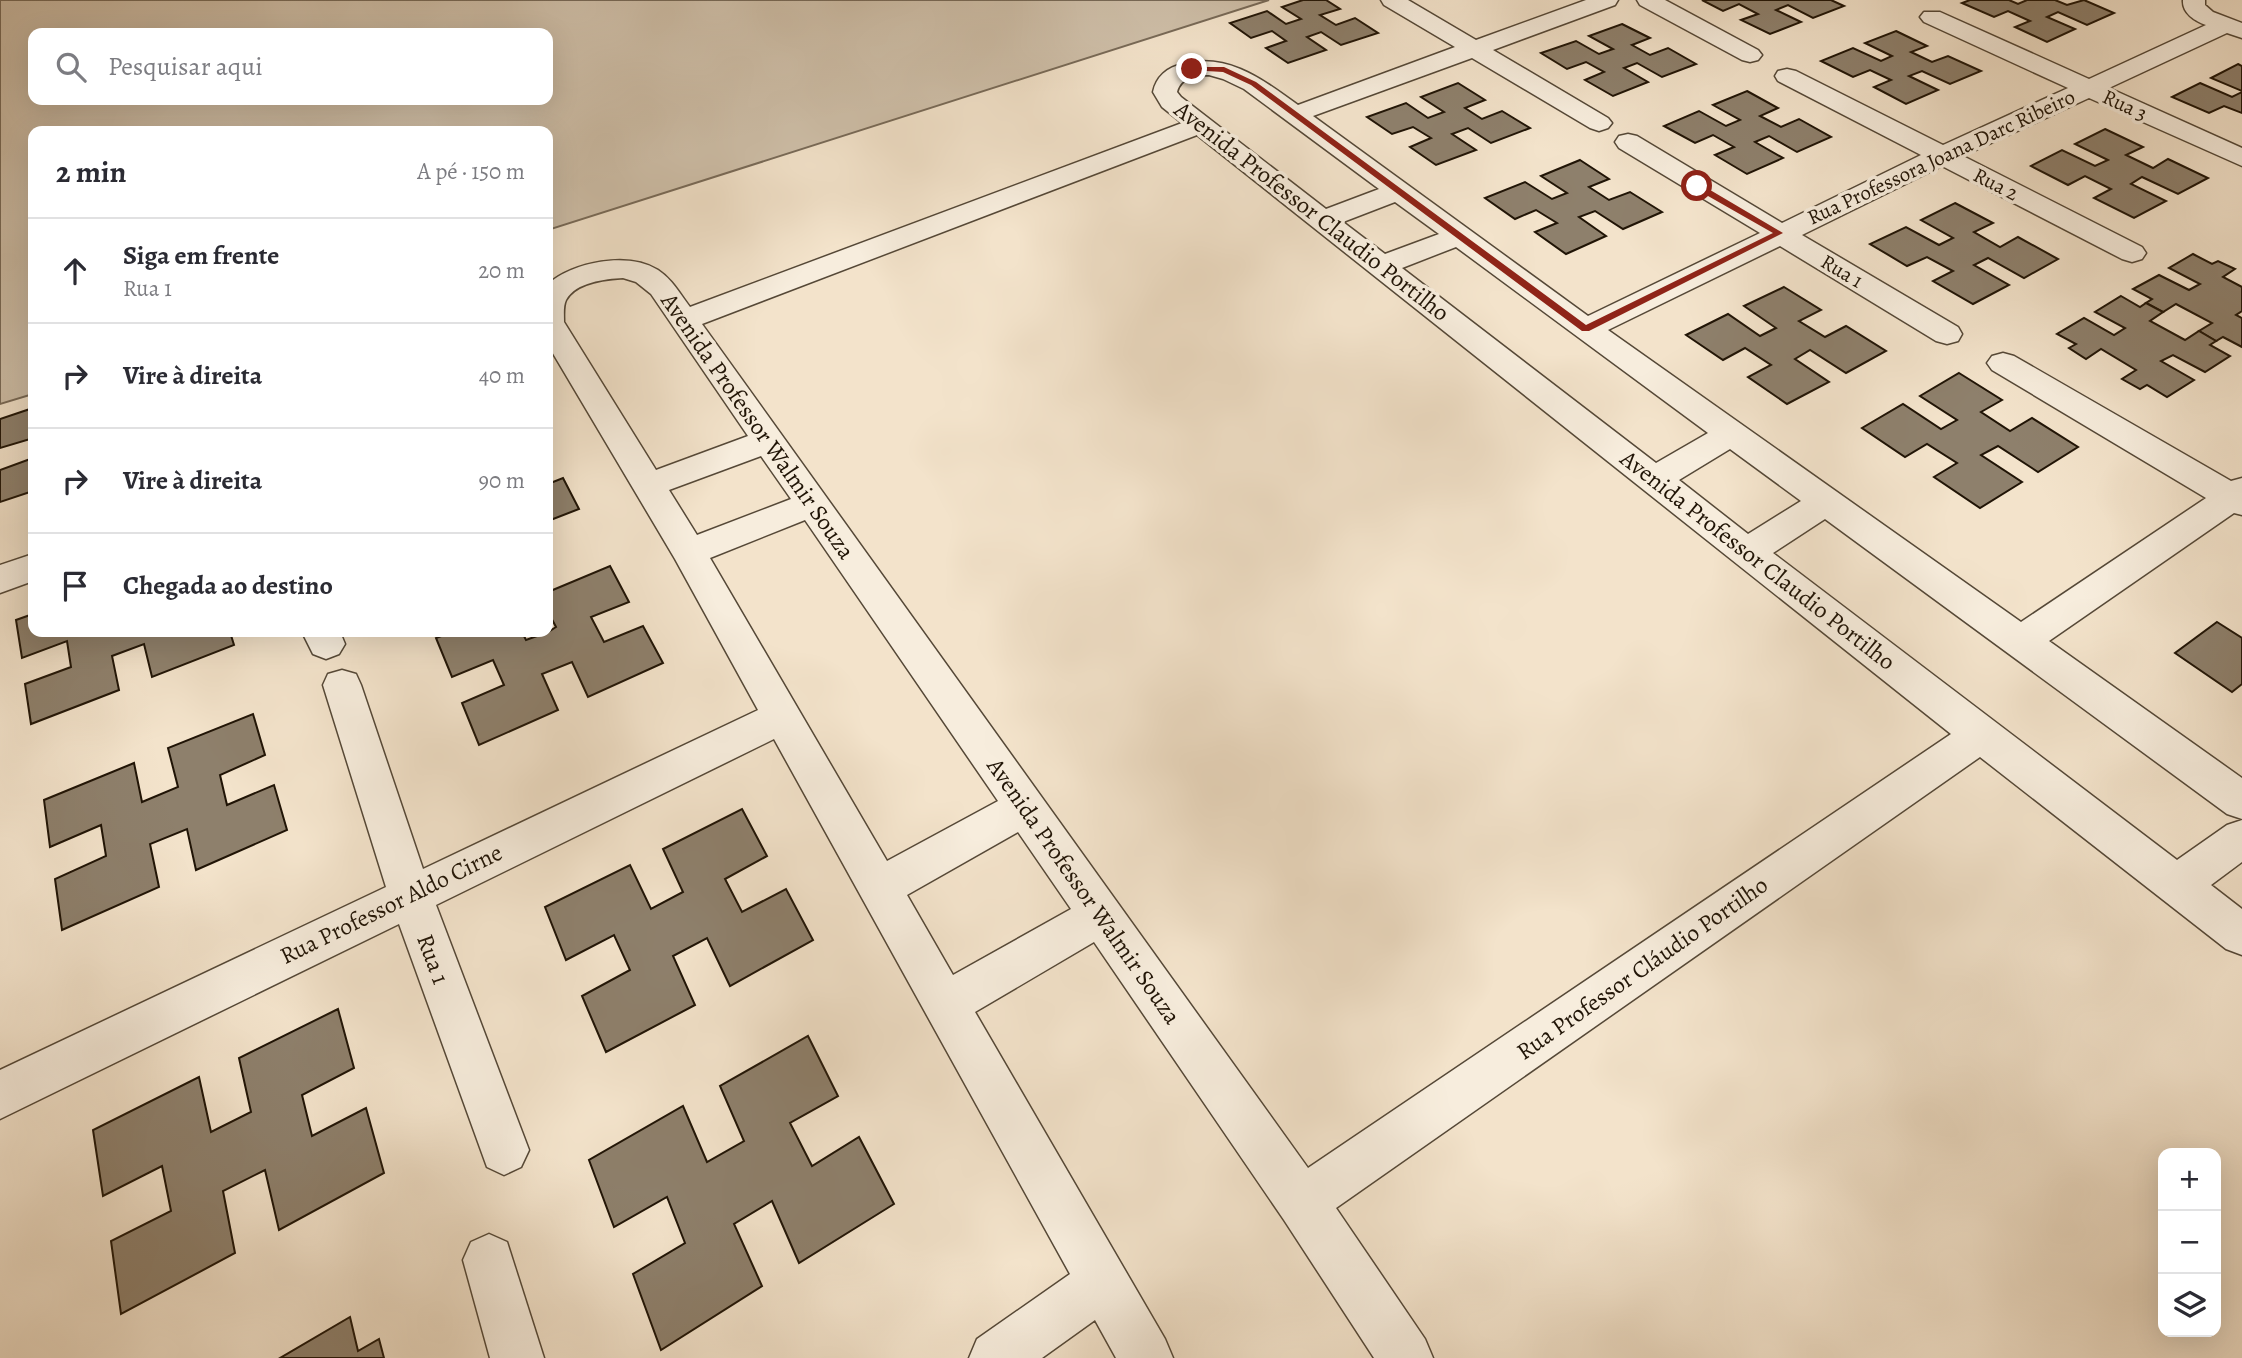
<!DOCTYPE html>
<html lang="pt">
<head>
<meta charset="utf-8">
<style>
	:root { --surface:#fff; --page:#f7f7f7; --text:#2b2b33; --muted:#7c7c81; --line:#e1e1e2 }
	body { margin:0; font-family:Alegreya,serif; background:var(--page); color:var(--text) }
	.controls { position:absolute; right:21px; bottom:21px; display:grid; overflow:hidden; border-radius:14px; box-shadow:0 7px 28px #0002 }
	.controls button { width:63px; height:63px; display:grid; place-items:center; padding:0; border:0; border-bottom:2px solid var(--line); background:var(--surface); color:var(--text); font:35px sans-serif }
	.stop { position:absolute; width:21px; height:21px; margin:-16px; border:5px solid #8f2418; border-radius:50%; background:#fff }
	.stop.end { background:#8f2418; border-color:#fff; box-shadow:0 2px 7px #0008 }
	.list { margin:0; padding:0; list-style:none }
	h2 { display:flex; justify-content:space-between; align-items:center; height:91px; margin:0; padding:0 28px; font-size:30px }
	h2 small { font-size:23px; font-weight:400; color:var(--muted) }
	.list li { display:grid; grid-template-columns:46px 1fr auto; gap:21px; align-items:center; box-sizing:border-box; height:105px; padding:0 28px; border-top:2px solid var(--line) }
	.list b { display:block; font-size:26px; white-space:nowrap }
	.list p { margin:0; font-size:23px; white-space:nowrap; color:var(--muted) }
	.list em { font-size:23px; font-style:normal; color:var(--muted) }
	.icon { flex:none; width:38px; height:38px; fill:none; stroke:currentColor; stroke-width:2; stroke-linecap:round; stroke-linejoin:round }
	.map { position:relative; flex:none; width:2242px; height:1358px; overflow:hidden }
	.search { position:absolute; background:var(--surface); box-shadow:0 7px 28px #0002; left:28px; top:28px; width:525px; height:77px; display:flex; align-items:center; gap:18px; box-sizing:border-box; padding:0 24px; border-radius:14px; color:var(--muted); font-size:26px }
	.panel { position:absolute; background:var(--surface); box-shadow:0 7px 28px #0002; left:28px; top:126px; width:525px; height:511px; border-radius:14px }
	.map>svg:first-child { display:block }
</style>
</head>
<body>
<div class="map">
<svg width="2242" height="1358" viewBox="0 0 2242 1358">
	<rect width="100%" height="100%" fill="#f3e3cb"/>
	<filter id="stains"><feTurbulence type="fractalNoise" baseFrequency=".00286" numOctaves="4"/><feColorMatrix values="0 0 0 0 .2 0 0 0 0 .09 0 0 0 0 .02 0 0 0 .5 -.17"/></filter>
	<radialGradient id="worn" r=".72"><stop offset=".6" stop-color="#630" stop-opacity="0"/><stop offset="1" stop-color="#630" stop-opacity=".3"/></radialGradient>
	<path fill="#cfc0aa" stroke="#786a58" stroke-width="2" fill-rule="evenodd" d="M 0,0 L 1269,0 L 548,230 L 548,131 L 33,131 L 33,394 L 0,404 ZM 33,33 L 548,33 L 548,100 L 33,100 Z"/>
	<g fill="#8e806c" stroke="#201406" stroke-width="2">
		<polygon points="1303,0 1326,0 1340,9 1320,15 1336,25 1355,18 1378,33 1341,45 1321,32 1307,37 1326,50 1288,63 1266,48 1286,41 1272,31 1251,38 1230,23 1267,11 1286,24 1301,19 1282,7"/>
		<polygon points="1702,0 1831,0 1844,6 1813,18 1788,5 1776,10 1801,22 1770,34 1741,20 1758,14 1739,4 1723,11"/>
		<polygon points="1970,0 2009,0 2018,4 2027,0 2055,0 2067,5 2084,0 2114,13 2087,25 2058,12 2047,17 2075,29 2047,42 2015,27 2030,21 2008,11 1994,17 1962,3"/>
		<polygon points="1622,24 1650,38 1632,45 1650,55 1668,48 1696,64 1662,77 1637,63 1624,68 1648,82 1613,96 1585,80 1604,72 1586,62 1567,69 1541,53 1576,41 1599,54 1613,49 1589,36"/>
		<polygon points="1896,31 1927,46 1911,52 1932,62 1948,56 1981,71 1950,84 1922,71 1909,76 1938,90 1906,104 1874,87 1891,80 1870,70 1853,77 1821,61 1853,48 1881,61 1892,56 1865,43"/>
		<polygon points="2238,64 2242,66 2242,91 2211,78"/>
		<polygon points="1458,83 1485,100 1465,108 1482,119 1502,111 1530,128 1491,143 1468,128 1452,134 1476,150 1436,165 1410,147 1431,138 1413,127 1392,134 1367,117 1406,103 1428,118 1444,112 1421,97"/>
		<polygon points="2200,83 2232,97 2242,92 2242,113 2224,106 2209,113 2172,97"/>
		<polygon points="1747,91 1778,108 1760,116 1781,127 1799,119 1831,137 1797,152 1769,136 1755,142 1783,158 1747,174 1715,155 1734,147 1713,135 1695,143 1664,126 1699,111 1726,126 1740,120 1713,105"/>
		<polygon points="2105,129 2143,147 2126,155 2153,168 2168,159 2208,178 2178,194 2142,177 2131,184 2166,201 2134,218 2094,198 2111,189 2085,176 2068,185 2031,166 2062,150 2095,166 2108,160 2075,144"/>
		<polygon points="1580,160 1609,179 1589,187 1609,200 1630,192 1662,212 1623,229 1595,211 1579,217 1606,236 1566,254 1535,232 1557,223 1536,210 1515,219 1485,198 1525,182 1552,199 1567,193 1541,176"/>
		<polygon points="1955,203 1993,223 1974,232 2000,247 2018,237 2058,259 2024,278 1988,258 1974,265 2009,285 1973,304 1933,281 1953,271 1927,257 1907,266 1870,244 1906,227 1939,245 1953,238 1921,220"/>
		<polygon points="2193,254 2212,264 2218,261 2235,269 2223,277 2242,287 2242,311 2236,315 2242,318 2242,347 2223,337 2216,341 2199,331 2212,323 2176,304 2163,312 2146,303 2152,299 2133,289 2159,275 2189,290 2200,284 2169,268"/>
		<polygon points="1784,287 1821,310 1799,321 1825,337 1846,326 1886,351 1846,373 1810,350 1795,359 1829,382 1787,404 1748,377 1771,365 1745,348 1723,360 1686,335 1728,314 1760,336 1776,328 1744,306"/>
		<polygon points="2121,296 2140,307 2146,303 2163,312 2150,321 2185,340 2199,331 2216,341 2210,345 2230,356 2205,372 2173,355 2161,361 2194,380 2167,397 2147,385 2140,389 2122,379 2136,370 2101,349 2086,359 2069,348 2076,344 2057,334 2084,318 2114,335 2125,328 2095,312"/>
		<polygon points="1959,373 2002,400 1981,412 2010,431 2032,418 2078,447 2038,472 1998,446 1981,455 2022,482 1980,508 1934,477 1957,463 1927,444 1905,457 1862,428 1903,404 1941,429 1957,420 1920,396"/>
		<polygon points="33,408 33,456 30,439 0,448 0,419"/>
		<polygon points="33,458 33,491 0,502 0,470"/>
		<polygon points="563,478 579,509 548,521 548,484"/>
		<polygon points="610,566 629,602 591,617 604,642 643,626 663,663 588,697 572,662 542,674 558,710 479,745 462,703 504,685 493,660 452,677 436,638 452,632 522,632 526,640 548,632 556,627 548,612 548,592"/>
		<polygon points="33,614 33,632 230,632 234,645 152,677 144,644 112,656 119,690 31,724 25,684 71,667 67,641 22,658 16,620"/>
		<polygon points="2217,622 2242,638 2242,684 2232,692 2175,653"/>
		<polygon points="253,714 265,755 220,775 227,805 274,785 287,830 196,870 187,829 150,844 159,887 62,930 55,879 106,856 101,825 50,847 44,800 134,763 142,802 178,787 168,748"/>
		<polygon points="742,809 767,856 725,879 742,912 786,889 813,940 730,986 707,938 673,956 695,1005 606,1052 582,996 630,970 614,935 566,960 545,907 630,865 651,909 683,892 663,849"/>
		<polygon points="338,1009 354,1068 302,1095 312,1136 366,1108 384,1173 279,1230 265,1170 223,1191 235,1253 121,1314 111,1241 171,1211 162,1166 103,1196 93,1130 199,1077 211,1132 251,1112 239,1058"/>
		<polygon points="808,1036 838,1096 790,1123 812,1166 859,1137 894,1204 799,1263 772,1201 734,1224 762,1286 661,1350 633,1274 685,1243 667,1197 614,1227 589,1160 683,1106 707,1162 744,1141 720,1086"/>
		<polygon points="350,1317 358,1351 379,1339 384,1358 280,1358"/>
	</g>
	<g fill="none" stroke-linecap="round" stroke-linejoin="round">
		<defs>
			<g id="street">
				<path d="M 1381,0 L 1408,0 L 1476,40 L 1586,0 L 1618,0 L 1615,5 L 1493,50 L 1608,118 L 1612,123 L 1608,128 L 1599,131 L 1590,128 L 1472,58 L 1313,116 L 1588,316 L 1760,233 L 1619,148 L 1615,142 L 1619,136 L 1628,134 L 1637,136 L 1782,223 L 1921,155 L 1778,81 L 1775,76 L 1778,71 L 1787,69 L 1796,71 L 1943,145 L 2068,88 L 1924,22 L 1920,17 L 1924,12 L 1940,12 L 2089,79 L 2206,25 C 2195,21 2182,13 2183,0 L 2205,0 L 2205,5 L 2213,12 L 2242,23 L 2242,38 L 2227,33 L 2109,88 L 2242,148 L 2242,166 L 2089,98 L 1963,156 L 2142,247 L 2146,253 L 2142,259 L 2132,262 L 2122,259 L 1942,166 L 1802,235 L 1958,327 L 1962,334 L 1958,341 L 1947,344 L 1936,341 L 1780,246 L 1608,330 L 2021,622 L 2206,498 L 1992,370 L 1987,363 L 1992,356 L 2003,353 L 2014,356 L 2231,481 L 2242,478 L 2242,515 L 2234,513 L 2049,641 L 2242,778 L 2242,819 L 2227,814 L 1825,519 L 1773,553 L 2177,860 L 2227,825 L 2242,820 L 2242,862 L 2211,885 L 2242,909 L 2242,955 L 2226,949 L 1980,757 L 1336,1208 L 1425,1339 L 1433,1358 L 1374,1358 L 1284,1220 L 1094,942 L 975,1012 L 1165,1339 L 1173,1358 L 1116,1358 L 1095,1320 L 1042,1358 L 969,1358 L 977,1339 L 1070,1274 L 774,739 L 436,905 L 529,1150 L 521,1167 L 504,1175 L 487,1167 L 399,924 L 0,1119 L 0,1070 L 386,887 L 323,685 L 328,674 L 342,670 L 356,674 L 361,685 L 423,869 L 758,710 L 675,559 L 548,345 L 548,284 C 573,262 628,251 658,270 C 672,279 680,294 690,307 L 1182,123 L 1162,107 L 1153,92 C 1156,77 1167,67 1183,64 C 1228,52 1263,80 1298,105 L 1455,47 L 1384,5 ZM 1209,75 L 1223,79 L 1244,89 L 1379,189 L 1326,209 L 1181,97 L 1177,92 C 1181,77 1195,75 1209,75 ZM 1197,135 L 1951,734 L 1308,1168 L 702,324 ZM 1395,202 L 1439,234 L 1385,254 L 1343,222 ZM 1456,247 L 1708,433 L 1656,463 L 1402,268 ZM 623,278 L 636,282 L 651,294 L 748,436 L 656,470 L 564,322 C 564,315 563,306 566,300 C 576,282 605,279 623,278 ZM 1730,449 L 1801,501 L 1748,534 L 1679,480 ZM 761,456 L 791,499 L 697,535 L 669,490 ZM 805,520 L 998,801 L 887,861 L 710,558 ZM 1018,832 L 1071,909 L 953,975 L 907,895 Z"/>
				<polygon points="1637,0 1665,0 1758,50 1762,55 1758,60 1750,62 1742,60 1640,5"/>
				<polygon points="33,554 33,581 0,593 0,565"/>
				<polygon points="302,632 340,632 345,644 339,654 326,659 313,654"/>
				<polygon points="489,1234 507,1242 544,1358 490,1358 463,1260 471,1242"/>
			</g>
		</defs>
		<use href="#street" stroke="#554837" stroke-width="3"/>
		<use href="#street" fill="#f7eddd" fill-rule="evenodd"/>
	</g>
	<polygon fill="#8f2418" points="1192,67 1224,67 1256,82 1586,325 1773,233 1694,188 1694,184 1700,184 1783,233 1589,331 1582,331 1251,85 1223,72 1190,70"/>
	<g text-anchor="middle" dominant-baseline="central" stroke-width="7" stroke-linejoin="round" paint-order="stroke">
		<g font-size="21" fill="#201406" stroke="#f7eddd">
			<text transform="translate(2125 105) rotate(25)">Rua 3</text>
			<text transform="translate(1941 157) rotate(-25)">Rua Professora Joana Darc Ribeiro</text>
			<text transform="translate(1996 184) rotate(27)">Rua 2</text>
			<text transform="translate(1842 271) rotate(31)">Rua 1</text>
		</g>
		<g font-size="24" fill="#201406" stroke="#f7eddd">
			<text transform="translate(1312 211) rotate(38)">Avenida Professor Claudio Portilho</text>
			<text transform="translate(758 426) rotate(55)">Avenida Professor Walmir Souza</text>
			<text transform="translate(1758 560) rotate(38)">Avenida Professor Claudio Portilho</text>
			<text transform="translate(1084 891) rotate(55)">Avenida Professor Walmir Souza</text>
			<text transform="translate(391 904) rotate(-26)">Rua Professor Aldo Cirne</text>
			<text transform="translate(433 959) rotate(70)">Rua 1</text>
			<text transform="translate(1642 968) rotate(-35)">Rua Professor Cláudio Portilho</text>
		</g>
	</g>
	<rect width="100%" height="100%" filter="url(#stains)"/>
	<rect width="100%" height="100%" fill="url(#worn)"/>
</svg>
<div class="controls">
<button>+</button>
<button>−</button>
<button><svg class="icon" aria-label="layers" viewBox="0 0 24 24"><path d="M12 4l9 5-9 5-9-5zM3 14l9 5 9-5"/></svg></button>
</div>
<div class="stop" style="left:1697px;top:186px"></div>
<div class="stop end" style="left:1192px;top:69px"></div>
<div class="search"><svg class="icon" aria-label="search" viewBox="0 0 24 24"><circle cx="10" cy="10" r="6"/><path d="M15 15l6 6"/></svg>Pesquisar aqui</div>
<section class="panel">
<h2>2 min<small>A pé · 150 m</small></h2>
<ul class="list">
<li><svg class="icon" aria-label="ahead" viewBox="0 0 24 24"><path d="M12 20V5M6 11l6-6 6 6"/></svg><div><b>Siga em frente</b><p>Rua 1</p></div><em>20 m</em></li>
<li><svg class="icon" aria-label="right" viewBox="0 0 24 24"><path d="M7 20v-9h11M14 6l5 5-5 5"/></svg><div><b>Vire à direita</b></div><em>40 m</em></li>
<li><svg class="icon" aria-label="right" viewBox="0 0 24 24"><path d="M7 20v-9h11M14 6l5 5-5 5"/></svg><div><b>Vire à direita</b></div><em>90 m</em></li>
<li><svg class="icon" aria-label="arrive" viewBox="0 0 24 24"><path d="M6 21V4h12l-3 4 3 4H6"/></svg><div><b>Chegada ao destino</b></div></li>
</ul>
</section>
</div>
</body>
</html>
